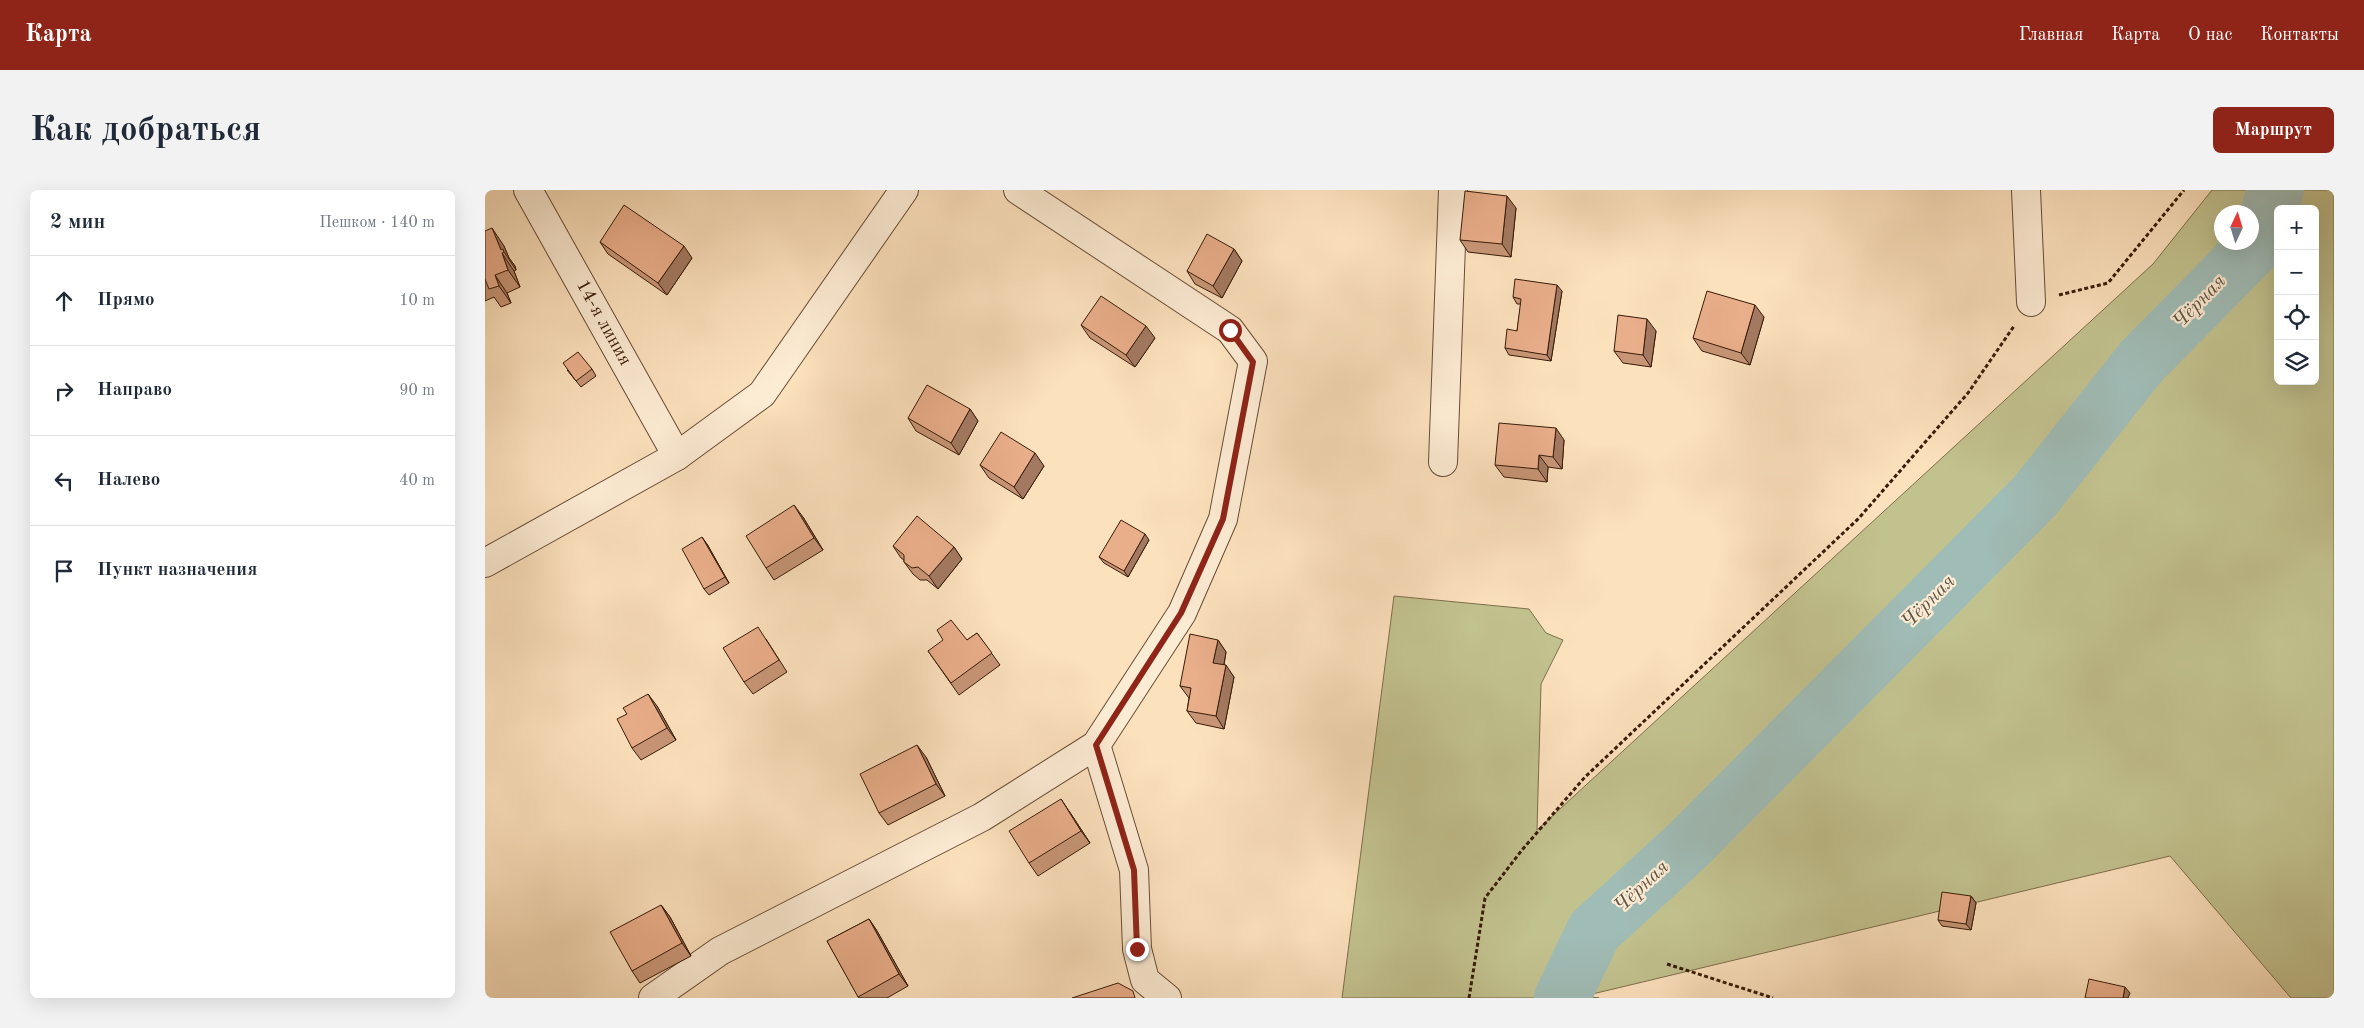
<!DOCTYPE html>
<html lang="ru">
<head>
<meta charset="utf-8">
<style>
	:root { --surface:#fff; --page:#f2f2f3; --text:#1f2937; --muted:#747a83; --line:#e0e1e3; --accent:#8f2418 }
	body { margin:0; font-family:"Old Standard TT",serif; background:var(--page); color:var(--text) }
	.controls { position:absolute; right:15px; top:15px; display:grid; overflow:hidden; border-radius:8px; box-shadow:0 5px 20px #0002 }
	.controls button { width:45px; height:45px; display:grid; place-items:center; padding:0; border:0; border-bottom:1px solid var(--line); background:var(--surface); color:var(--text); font:25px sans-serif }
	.compass { position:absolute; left:1729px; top:15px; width:45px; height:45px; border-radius:50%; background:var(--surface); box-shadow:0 5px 20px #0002; rotate:4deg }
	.stop { position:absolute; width:15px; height:15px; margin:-11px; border:4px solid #8f2418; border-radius:50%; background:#fff }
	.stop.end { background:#8f2418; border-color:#fff; box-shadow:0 1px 5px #0008 }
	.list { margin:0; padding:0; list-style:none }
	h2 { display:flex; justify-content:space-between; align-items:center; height:65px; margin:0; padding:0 20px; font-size:21px }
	h2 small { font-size:16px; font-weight:400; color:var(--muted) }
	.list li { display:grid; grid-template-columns:32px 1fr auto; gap:15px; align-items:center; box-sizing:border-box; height:90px; padding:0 20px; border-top:1px solid var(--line) }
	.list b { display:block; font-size:19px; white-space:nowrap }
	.list em { font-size:16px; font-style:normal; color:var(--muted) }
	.icon { flex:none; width:28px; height:28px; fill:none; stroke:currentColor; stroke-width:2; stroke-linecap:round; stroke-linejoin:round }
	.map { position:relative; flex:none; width:1849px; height:808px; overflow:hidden; border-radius:8px }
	header { display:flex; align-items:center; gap:30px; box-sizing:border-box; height:70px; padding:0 25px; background:var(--accent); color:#fff }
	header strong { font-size:24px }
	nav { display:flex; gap:28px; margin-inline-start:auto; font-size:18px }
	.intro { display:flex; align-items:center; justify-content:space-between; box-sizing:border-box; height:120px; padding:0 30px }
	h1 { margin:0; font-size:35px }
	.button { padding:12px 22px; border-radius:8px; background:var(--accent); color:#fff; font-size:18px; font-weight:700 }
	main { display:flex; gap:30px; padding:0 30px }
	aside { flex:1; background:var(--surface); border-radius:8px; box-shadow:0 5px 20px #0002 }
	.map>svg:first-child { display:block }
</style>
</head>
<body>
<header>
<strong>Карта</strong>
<nav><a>Главная</a><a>Карта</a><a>О нас</a><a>Контакты</a></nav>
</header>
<div class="intro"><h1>Как добраться</h1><a class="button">Маршрут</a></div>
<main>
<aside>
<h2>2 мин<small>Пешком · 140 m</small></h2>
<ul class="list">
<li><svg class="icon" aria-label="ahead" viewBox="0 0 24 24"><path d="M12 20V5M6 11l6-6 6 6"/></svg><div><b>Прямо</b></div><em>10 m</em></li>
<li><svg class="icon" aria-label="right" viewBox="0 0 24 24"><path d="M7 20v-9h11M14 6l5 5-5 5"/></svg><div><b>Направо</b></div><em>90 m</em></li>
<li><svg class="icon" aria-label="left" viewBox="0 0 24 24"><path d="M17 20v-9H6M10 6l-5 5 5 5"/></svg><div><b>Налево</b></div><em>40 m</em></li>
<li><svg class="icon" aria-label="arrive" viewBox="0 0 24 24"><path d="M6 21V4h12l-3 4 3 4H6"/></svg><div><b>Пункт назначения</b></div></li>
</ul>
</aside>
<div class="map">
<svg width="1849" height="808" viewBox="0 0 1849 808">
	<rect width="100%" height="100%" fill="#fce1bd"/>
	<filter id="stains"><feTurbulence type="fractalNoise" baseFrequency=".004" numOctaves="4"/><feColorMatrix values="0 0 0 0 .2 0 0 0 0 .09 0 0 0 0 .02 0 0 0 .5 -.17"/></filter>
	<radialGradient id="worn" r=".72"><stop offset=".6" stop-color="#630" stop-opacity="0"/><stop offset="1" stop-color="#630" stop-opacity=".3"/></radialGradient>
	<path fill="#c2c28f" stroke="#7d6e4c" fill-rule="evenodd" d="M 1727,0 L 1849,0 L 1849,808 L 1806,808 L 1685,666 L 1099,806 L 1114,808 L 857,808 L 909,406 L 1044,419 L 1061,443 L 1078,450 L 1056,494 L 1052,640 L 1668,74 ZM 1793,19 L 1830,19 L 1830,191 L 1793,191 ZM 1736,22 L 1766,22 L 1766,52 L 1736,52 Z"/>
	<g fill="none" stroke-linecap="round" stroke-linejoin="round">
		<polyline stroke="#a0bcb6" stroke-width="56" points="1077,808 1109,741 1202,656 1550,306 1656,172 1772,54 1791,0"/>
		<defs>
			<g id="minor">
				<polyline points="43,0 192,266"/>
				<polyline points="1541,0 1546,112"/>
				<polyline points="958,272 968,0"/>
				<polyline points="0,373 192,266 277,204 419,0"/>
				<polyline points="611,555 649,680 652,759 660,790 682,808"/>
				<polyline points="168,808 235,761 497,627 611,555 697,423 738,329 768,171 745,140 533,0"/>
			</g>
		</defs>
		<use href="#minor" stroke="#694c35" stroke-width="30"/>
		<g stroke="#381b08" stroke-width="3" stroke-dasharray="4 2.5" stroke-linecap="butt">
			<polyline points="1574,105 1623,93 1699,0"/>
			<polyline points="1182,774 1288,808"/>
			<polyline points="984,808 1000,708 1037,660 1100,587 1374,328 1483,203 1529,136"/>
		</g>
		<use href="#minor" stroke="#fdecd4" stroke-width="28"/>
	</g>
	<g fill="#c89677" stroke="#381b08">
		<polygon points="1031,18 1026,67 983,62 975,50"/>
		<polygon points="0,41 19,56 24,68 30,76 31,80 29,81 35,97 22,103 26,113 16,117 9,107 0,111"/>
		<polygon points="115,52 207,68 182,105 123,64"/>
		<polygon points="749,59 757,71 737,108 710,94 702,81"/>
		<polygon points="1077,101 1066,171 1024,165 1020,158 1032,141 1036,114 1032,114 1028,107"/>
		<polygon points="1279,127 1265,175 1217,161 1208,148"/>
		<polygon points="596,135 670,148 650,177 605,148"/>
		<polygon points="1171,141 1166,177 1138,173 1129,161"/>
		<polygon points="107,179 111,186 96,197 82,180"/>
		<polygon points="485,219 493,231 474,265 431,241 423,228"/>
		<polygon points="1079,250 1077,279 1063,277 1062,292 1019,287 1010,275"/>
		<polygon points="495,275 559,276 538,309 504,288"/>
		<polygon points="318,327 338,360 289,390 281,378"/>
		<polygon points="664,350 643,387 619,373 614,367"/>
		<polygon points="222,354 244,393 224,405 219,399"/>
		<polygon points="408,356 469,357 477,369 453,399 442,390 435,390 428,384 419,372 419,370 416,368"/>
		<polygon points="492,443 515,475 474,505 443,461 482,450"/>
		<polygon points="281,449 302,482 268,504 259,492"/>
		<polygon points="733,450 741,462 739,475 749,487 739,539 711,533 702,521 704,508 695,496"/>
		<polygon points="172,516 191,550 156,570 147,558"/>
		<polygon points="441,567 460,606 403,635 394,623"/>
		<polygon points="584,621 605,653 553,686 544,673"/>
		<polygon points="1486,706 1491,713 1486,740 1457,736 1453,730"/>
		<polygon points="176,715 185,727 206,766 155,793 147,781"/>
		<polygon points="384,729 392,741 423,796 402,808 374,808 342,751"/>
	</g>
	<g fill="#a37a61" stroke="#381b08">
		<polygon points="1022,6 1031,18 1026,67 1017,54"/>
		<polygon points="7,38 19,56 24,68 30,76 31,80 19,62 16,60"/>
		<polygon points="199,56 207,68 182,105 173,93"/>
		<polygon points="749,59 757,71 737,108 728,96"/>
		<polygon points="17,63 29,81 35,97 23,80"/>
		<polygon points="10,85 22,103 26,113 14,96"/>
		<polygon points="1072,95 1077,101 1066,171 1062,165"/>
		<polygon points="1270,115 1279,127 1265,175 1256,163"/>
		<polygon points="1162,129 1171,141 1166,177 1158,165"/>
		<polygon points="661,136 670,148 650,177 641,165"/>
		<polygon points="485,219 493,231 474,265 466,253"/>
		<polygon points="1071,238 1079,250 1077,279 1068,267"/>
		<polygon points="550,263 559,276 538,309 529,297"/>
		<polygon points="1054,265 1063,277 1062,292 1053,279"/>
		<polygon points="309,315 318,327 338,360 329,348"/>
		<polygon points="660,344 664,350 643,387 639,381"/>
		<polygon points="217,347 222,354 244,393 240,387"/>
		<polygon points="469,357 477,369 453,399 444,386"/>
		<polygon points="733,450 741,462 737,485 728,473"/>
		<polygon points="741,475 749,487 739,539 731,526"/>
		<polygon points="163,504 172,516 191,550 182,538"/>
		<polygon points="432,555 441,567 460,606 451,594"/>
		<polygon points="576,609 584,621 605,653 596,641"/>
		<polygon points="1486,706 1491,713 1486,740 1481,734"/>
		<polygon points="176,715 185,727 206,766 197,753"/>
		<polygon points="384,729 392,741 423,796 414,784"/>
		<polygon points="1640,797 1645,803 1643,808 1638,808"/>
	</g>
	<g fill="#e9ae8a" stroke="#381b08">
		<polygon points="980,1 1022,6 1017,54 975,50"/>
		<polygon points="139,15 199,56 173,93 115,52"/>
		<polygon points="7,38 16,60 18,59 19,62 17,63 23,80 10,85 14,96 4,99 0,89 0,41"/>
		<polygon points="722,44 749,59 728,96 702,81"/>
		<polygon points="1030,89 1072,95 1062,165 1020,158 1022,139 1032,141 1036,109 1028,107"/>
		<polygon points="1222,101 1270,115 1256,163 1208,148"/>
		<polygon points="616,106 661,136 641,165 596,135"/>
		<polygon points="1133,125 1162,129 1158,165 1129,161"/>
		<polygon points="93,162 107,179 91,191 78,173"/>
		<polygon points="442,195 485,219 466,253 423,228"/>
		<polygon points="1014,233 1071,238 1068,267 1054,265 1053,279 1010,275"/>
		<polygon points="516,242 550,263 529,297 495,275"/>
		<polygon points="309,315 329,348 281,378 261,346"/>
		<polygon points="432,326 469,357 444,386 433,377 427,378 419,372 419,365 408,356"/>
		<polygon points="636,330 660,344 639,381 614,367"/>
		<polygon points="217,347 240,387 219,399 197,359"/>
		<polygon points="466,430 482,450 492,443 507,463 466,493 443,461 458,450 452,440"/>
		<polygon points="273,437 294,470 259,492 238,458"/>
		<polygon points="705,444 733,450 728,473 741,475 731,526 702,521 706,498 695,496"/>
		<polygon points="163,504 182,538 147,558 132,529 142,524 138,518"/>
		<polygon points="432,555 451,594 394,623 375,584"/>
		<polygon points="576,609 596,641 544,673 524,641"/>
		<polygon points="1457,702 1486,706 1481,734 1453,730"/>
		<polygon points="176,715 197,753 147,781 125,742"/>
		<polygon points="384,729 414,784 373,807 342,751"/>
		<polygon points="1604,789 1640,797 1638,808 1600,808"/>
		<polygon points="633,793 648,801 650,808 587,808"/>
	</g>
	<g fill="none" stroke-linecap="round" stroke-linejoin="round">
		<polyline stroke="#8f2418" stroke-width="6" points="652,759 649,680 611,555 696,423 738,329 768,172 745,140"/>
	</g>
	<g text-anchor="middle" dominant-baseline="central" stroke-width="4.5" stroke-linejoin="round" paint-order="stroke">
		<g font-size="19" fill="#381b08" stroke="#fdecd4">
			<text transform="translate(118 133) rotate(61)">14-я линия</text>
		</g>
		<g font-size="20" font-style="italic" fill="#5c5345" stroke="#fdecd4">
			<text transform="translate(1715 112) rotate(-46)">Чёрная</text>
			<text transform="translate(1444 412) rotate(-45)">Чёрная</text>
			<text transform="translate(1157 697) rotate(-43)">Чёрная</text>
		</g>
	</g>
	<rect width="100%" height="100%" filter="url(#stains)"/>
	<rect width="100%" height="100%" fill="url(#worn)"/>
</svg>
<div class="controls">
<button>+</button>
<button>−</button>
<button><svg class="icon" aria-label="locate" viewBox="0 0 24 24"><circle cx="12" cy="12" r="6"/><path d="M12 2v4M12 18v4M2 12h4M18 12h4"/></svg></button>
<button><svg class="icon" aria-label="layers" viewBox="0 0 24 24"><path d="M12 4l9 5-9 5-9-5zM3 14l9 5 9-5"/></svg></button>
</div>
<svg class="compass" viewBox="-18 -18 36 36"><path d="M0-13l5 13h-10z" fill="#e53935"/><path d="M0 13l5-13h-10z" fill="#747a83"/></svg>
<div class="stop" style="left:745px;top:140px"></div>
<div class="stop end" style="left:652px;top:759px"></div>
</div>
</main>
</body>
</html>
